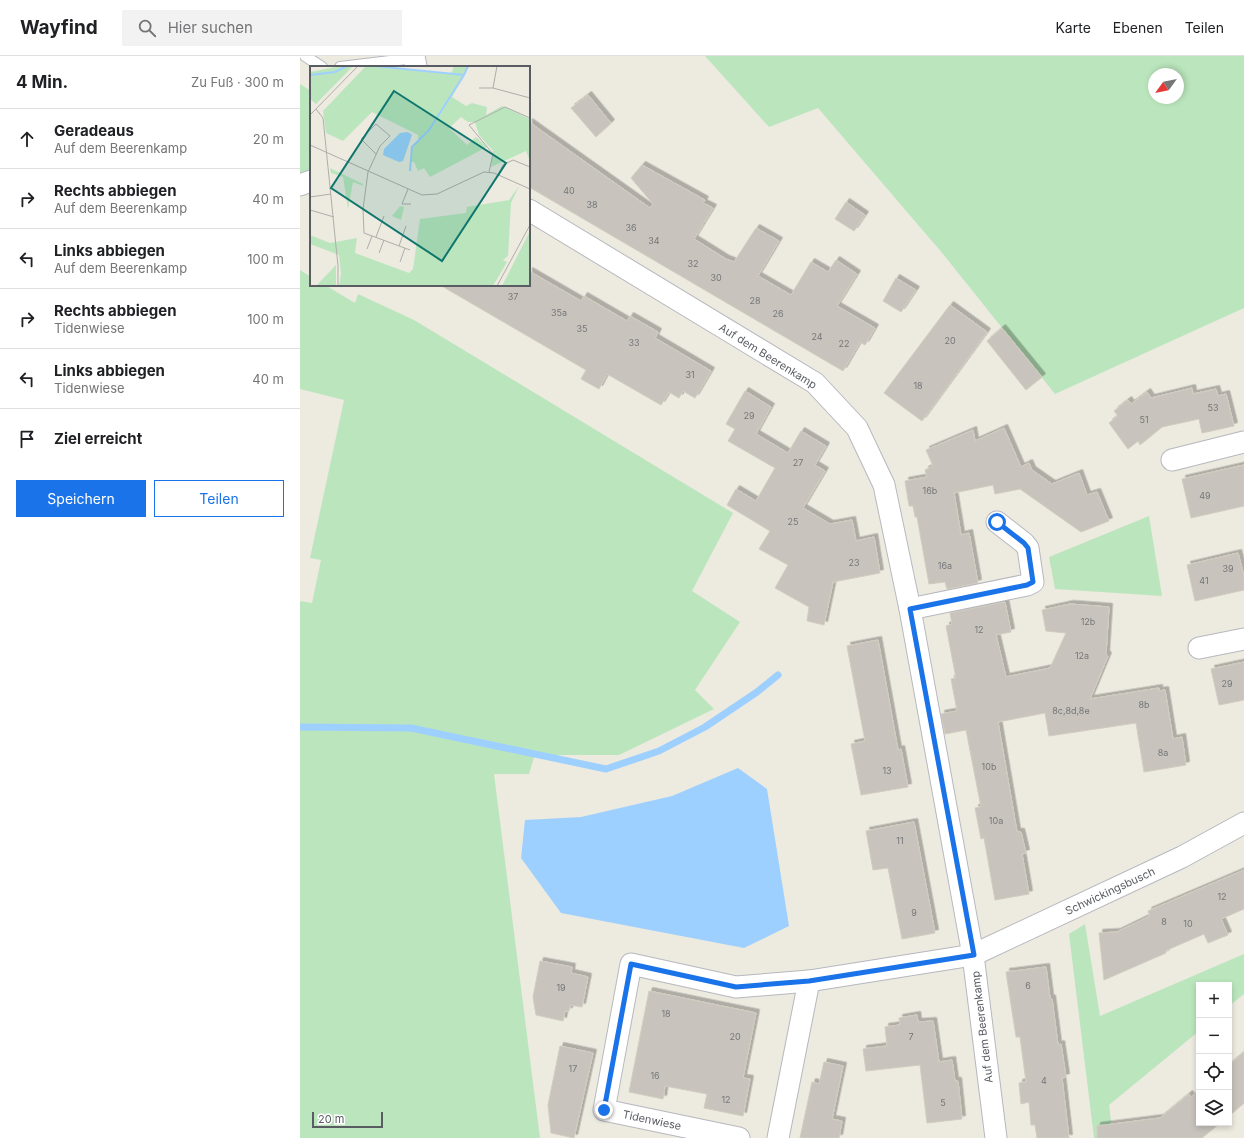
<!DOCTYPE html>
<html lang="de">
<head>
<meta charset="utf-8">
<style>
	:root { --surface:#fff; --page:#f2f2f2; --text:#202124; --muted:#757577; --line:#e0e0e0; --accent:#1a73e8 }
	body { margin:0; font-family:Inter,sans-serif; background:var(--page); color:var(--text) }
	.controls { position:absolute; right:12px; bottom:12px; display:grid; overflow:hidden; border-radius:0px; box-shadow:0 2px 6px #0003 }
	.controls button { width:36px; height:36px; display:grid; place-items:center; padding:0; border:0; border-bottom:1px solid var(--line); background:var(--surface); color:var(--text); font:20px sans-serif }
	.compass { position:absolute; left:848px; top:12px; width:36px; height:36px; border-radius:50%; background:var(--surface); box-shadow:0 2px 6px #0003; rotate:237deg }
	.scale { position:absolute; left:12px; bottom:10px; width:71px; box-sizing:border-box; padding-left:4px; border:2px solid #595c62; border-top:0; font-size:11px; line-height:14px; white-space:nowrap; color:#595c62; -webkit-text-stroke:3px #fff; paint-order:stroke }
	.stop { position:absolute; width:12px; height:12px; margin:-9px; border:3px solid #1a73e8; border-radius:50%; background:#fff }
	.stop.end { background:#1a73e8; border-color:#fff; box-shadow:0 1px 4px #0008 }
	.list { margin:0; padding:0; list-style:none }
	h2 { display:flex; justify-content:space-between; align-items:center; height:52px; margin:0; padding:0 16px; font-size:17px }
	h2 small { font-size:13px; font-weight:400; color:var(--muted) }
	.list li { display:grid; grid-template-columns:26px 1fr auto; gap:12px; align-items:center; box-sizing:border-box; height:60px; padding:0 16px; border-top:1px solid var(--line) }
	.list b { display:block; font-size:15px; white-space:nowrap }
	.list p { margin:0; font-size:13px; white-space:nowrap; color:var(--muted) }
	.list em { font-size:13px; font-style:normal; color:var(--muted) }
	.actions { display:flex; gap:8px; padding:12px 16px }
	.actions a { flex:1; padding:9px 0; border:1px solid var(--accent); border-radius:0px; text-align:center; font-size:14px; color:var(--accent) }
	.actions .main { background:var(--accent); color:#fff }
	.icon { flex:none; width:22px; height:22px; fill:none; stroke:currentColor; stroke-width:2; stroke-linecap:round; stroke-linejoin:round }
	.map { position:relative; flex:none; width:944px; height:1082px; overflow:hidden }
	header { display:flex; align-items:center; gap:24px; box-sizing:border-box; height:56px; padding:0 20px; background:var(--surface); border-bottom:1px solid var(--line) }
	header strong { font-size:19px }
	nav { display:flex; gap:22px; margin-inline-start:auto; font-size:14px }
	.search { width:280px; height:36px; background:var(--page); display:flex; align-items:center; gap:10px; box-sizing:border-box; padding:0 14px; border-radius:0px; color:var(--muted); font-size:15px }
	main { display:flex }
	aside { flex:1; background:var(--surface) }
	.map>svg:first-child { display:block }
</style>
</head>
<body>
<header>
<strong>Wayfind</strong>
<div class="search"><svg class="icon" aria-label="search" viewBox="0 0 24 24"><circle cx="10" cy="10" r="6"/><path d="M15 15l6 6"/></svg>Hier suchen</div>
<nav><a>Karte</a><a>Ebenen</a><a>Teilen</a></nav>
</header>
<main>
<aside>
<h2>4 Min.<small>Zu Fuß · 300 m</small></h2>
<ul class="list">
<li><svg class="icon" aria-label="ahead" viewBox="0 0 24 24"><path d="M12 20V5M6 11l6-6 6 6"/></svg><div><b>Geradeaus</b><p>Auf dem Beerenkamp</p></div><em>20 m</em></li>
<li><svg class="icon" aria-label="right" viewBox="0 0 24 24"><path d="M7 20v-9h11M14 6l5 5-5 5"/></svg><div><b>Rechts abbiegen</b><p>Auf dem Beerenkamp</p></div><em>40 m</em></li>
<li><svg class="icon" aria-label="left" viewBox="0 0 24 24"><path d="M17 20v-9H6M10 6l-5 5 5 5"/></svg><div><b>Links abbiegen</b><p>Auf dem Beerenkamp</p></div><em>100 m</em></li>
<li><svg class="icon" aria-label="right" viewBox="0 0 24 24"><path d="M7 20v-9h11M14 6l5 5-5 5"/></svg><div><b>Rechts abbiegen</b><p>Tidenwiese</p></div><em>100 m</em></li>
<li><svg class="icon" aria-label="left" viewBox="0 0 24 24"><path d="M17 20v-9H6M10 6l-5 5 5 5"/></svg><div><b>Links abbiegen</b><p>Tidenwiese</p></div><em>40 m</em></li>
<li><svg class="icon" aria-label="arrive" viewBox="0 0 24 24"><path d="M6 21V4h12l-3 4 3 4H6"/></svg><div><b>Ziel erreicht</b></div></li>
</ul>
<div class="actions"><a class="main">Speichern</a><a>Teilen</a></div>
</aside>
<div class="map">
<svg width="944" height="1082" viewBox="0 0 944 1082">
	<defs>
		<filter id="shadow"><feDropShadow dx="3.5" dy="-3.5" stdDeviation="0" flood-color="#0004"/></filter>
	</defs>
	<rect width="100%" height="100%" fill="#edeae0"/>
	<g fill="#bbe6bd" fill-rule="evenodd">
		<path d="M 405,0 L 944,0 L 944,252 L 755,338 L 643,198 L 518,52 L 469,71 ZM 854,18 L 878,18 L 878,42 L 854,42 Z"/>
		<polygon points="0,28 11,35 11,114 0,122"/>
		<polygon points="0,214 11,221 11,229 25,229 55,247 58,238 114,264 433,457 392,535 440,566 395,634 414,653 319,699 251,699 236,695 229,718 194,718 240,1082 0,1082 0,545 12,547 21,504 10,502 44,344 0,333"/>
		<polygon points="849,460 862,540 755,533 749,501"/>
		<polygon points="785,868 800,960 944,898 944,938 929,950 929,929 899,929 899,975 809,1049 813,1082 794,1082 769,878"/>
	</g>
	<polygon fill="#9ed0ff" points="438,712 467,733 489,870 444,892 261,857 221,802 225,764 281,761 372,740"/>
	<g fill="none" stroke-linecap="round" stroke-linejoin="round">
		<polyline stroke="#9ed0ff" stroke-width="7" points="0,671 111,672 306,713 359,695 405,671 457,636 478,619"/>
	</g>
	<g fill="#c8c4bd" stroke="#d2ccbe" filter="url(#shadow)">
		<polygon points="288,39 311,67 296,81 271,52"/>
		<polygon points="229,66 350,152 353,148 331,122 342,109 405,144 403,147 413,152 394,183 426,203 434,206 456,172 479,185 458,220 491,239 511,206 528,216 536,204 557,218 537,250 575,272 565,289 560,286 543,315 229,131"/>
		<polygon points="546,146 565,159 554,175 535,163"/>
		<polygon points="229,215 281,245 284,240 327,265 330,260 358,276 355,282 411,315 395,342 383,335 379,342 369,336 361,349 307,318 299,333 281,323 286,314 140,229 229,229"/>
		<polygon points="596,222 616,234 601,256 583,245"/>
		<polygon points="650,249 687,276 622,365 584,337"/>
		<polygon points="702,272 742,321 726,334 687,285"/>
		<polygon points="892,332 893,338 916,333 918,340 926,338 934,370 902,377 899,363 862,371 840,389 838,385 828,393 809,367 818,360 814,355 828,344 831,348 847,336 851,342"/>
		<polygon points="445,335 471,351 456,378 488,397 501,375 526,390 515,409 525,415 503,452 530,468 552,464 556,485 574,481 580,517 533,526 524,569 507,565 509,551 475,532 488,509 459,493 470,475 427,449 436,433 456,445 475,412 428,385 435,373 426,368"/>
		<polygon points="704,372 721,411 729,407 732,414 752,428 779,417 787,439 797,436 809,465 781,476 720,433 695,438 693,429 654,437 661,479 669,477 678,527 647,533 645,526 629,528 617,461 615,461 613,450 609,450 605,425 627,421 625,414 633,410 626,394 673,374 675,385"/>
		<polygon points="944,409 944,450 891,462 882,423"/>
		<polygon points="938,497 944,520 944,534 895,545 887,509"/>
		<polygon points="705,546 711,576 696,579 706,621 750,612 766,577 746,575 742,554 770,548 809,551 806,598 808,600 790,643 859,632 859,635 865,634 873,683 882,681 886,709 844,716 836,667 749,680 745,657 698,666 717,776 721,776 726,797 722,798 729,838 695,844 684,782 681,783 675,752 681,751 666,674 645,678 641,658 657,655 651,623 656,622 646,570 652,568 650,557"/>
		<polygon points="578,584 598,694 601,693 608,731 561,739 551,688 565,685 547,590"/>
		<polygon points="944,606 944,644 919,649 911,613"/>
		<polygon points="614,766 635,877 602,883 588,812 573,814 566,775"/>
		<polygon points="944,814 944,853 921,863 928,879 908,887 904,878 865,895 866,897 804,924 799,877 817,876 850,860 848,855"/>
		<polygon points="240,905 272,911 271,917 288,921 282,951 270,949 269,955 265,955 263,965 236,959 233,941"/>
		<polygon points="746,911 750,942 752,943 758,989 761,988 766,1021 762,1022 769,1082 737,1082 735,1069 731,1069 729,1046 721,1048 719,1027 726,1026 720,981 716,981 706,916"/>
		<polygon points="349,935 456,957 443,1022 450,1023 443,1060 404,1052 407,1038 365,1030 363,1043 329,1036"/>
		<polygon points="617,959 618,966 633,965 639,1006 652,1004 655,1025 658,1025 662,1063 627,1067 620,1009 566,1015 563,993 587,990 585,971 600,969 599,962"/>
		<polygon points="260,990 293,997 274,1082 251,1077 248,1049"/>
		<polygon points="944,996 944,1047 929,1060 929,1009"/>
		<polygon points="524,1006 543,1010 532,1063 542,1065 539,1082 500,1082 512,1026 519,1028"/>
		<polygon points="899,1034 899,1067 920,1067 902,1082 797,1082 797,1070 860,1062 889,1038 891,1041"/>
	</g>
	<g fill="none" stroke-linecap="round" stroke-linejoin="round">
		<defs>
			<g id="lane">
				<polyline points="5,0 22,11"/>
				<polyline points="40,11 115,2"/>
			</g>
			<g id="street">
				<polyline points="114,0 116,11"/>
				<polyline points="0,129 11,125"/>
				<polyline points="229,154 515,327 557,372 584,429 610,553 673,899 696,1082"/>
				<polyline points="872,404 944,386"/>
				<polyline points="610,553 727,529 733,526 728,492 724,487 697,466"/>
				<polyline points="899,592 944,583"/>
				<polyline points="439,1082 304,1054 331,908 436,931 509,925 673,899 882,801 944,767"/>
				<polyline points="478,1082 509,925"/>
			</g>
		</defs>
		<use href="#lane" stroke="#b6b8be" stroke-width="12"/>
		<use href="#street" stroke="#b6b8be" stroke-width="23"/>
		<use href="#lane" stroke="#fff" stroke-width="10"/>
		<use href="#street" stroke="#fff" stroke-width="21"/>
	</g>
	<g fill="none" stroke-linecap="round" stroke-linejoin="round">
		<polyline stroke="#1a73e8" stroke-width="5" points="304,1054 331,908 436,931 509,925 674,899 610,553 727,529 733,526 728,492 724,487 697,466"/>
	</g>
	<g text-anchor="middle" dominant-baseline="central" stroke-width="3" stroke-linejoin="round" paint-order="stroke">
		<g font-size="9" fill="#757679">
			<text x="269" y="134">40</text>
			<text x="292" y="148">38</text>
			<text x="331" y="171">36</text>
			<text x="354" y="184">34</text>
			<text x="393" y="207">32</text>
			<text x="416" y="221">30</text>
			<text x="213" y="240">37</text>
			<text x="455" y="244">28</text>
			<text x="259" y="256">35a</text>
			<text x="478" y="257">26</text>
			<text x="282" y="272">35</text>
			<text x="517" y="280">24</text>
			<text x="650" y="284">20</text>
			<text x="334" y="286">33</text>
			<text x="544" y="287">22</text>
			<text x="390" y="318">31</text>
			<text x="618" y="329">18</text>
			<text x="913" y="351">53</text>
			<text x="449" y="359">29</text>
			<text x="844" y="363">51</text>
			<text x="498" y="406">27</text>
			<text x="630" y="434">16b</text>
			<text x="905" y="439">49</text>
			<text x="493" y="465">25</text>
			<text x="554" y="506">23</text>
			<text x="645" y="509">16a</text>
			<text x="928" y="512">39</text>
			<text x="904" y="524">41</text>
			<text x="788" y="565">12b</text>
			<text x="679" y="573">12</text>
			<text x="782" y="599">12a</text>
			<text x="927" y="627">29</text>
			<text x="844" y="648">8b</text>
			<text x="771" y="654">8c,8d,8e</text>
			<text x="863" y="696">8a</text>
			<text x="689" y="710">10b</text>
			<text x="587" y="714">13</text>
			<text x="696" y="764">10a</text>
			<text x="600" y="784">11</text>
			<text x="922" y="840">12</text>
			<text x="614" y="856">9</text>
			<text x="864" y="865">8</text>
			<text x="888" y="867">10</text>
			<text x="728" y="929">6</text>
			<text x="261" y="931">19</text>
			<text x="366" y="957">18</text>
			<text x="435" y="980">20</text>
			<text x="611" y="980">7</text>
			<text x="273" y="1012">17</text>
			<text x="355" y="1019">16</text>
			<text x="744" y="1024">4</text>
			<text x="426" y="1043">12</text>
			<text x="643" y="1046">5</text>
		</g>
		<g font-size="11" fill="#595c62" stroke="#fff">
			<text transform="translate(468 300) rotate(32)">Auf dem Beerenkamp</text>
			<text transform="translate(810 835) rotate(-25)">Schwickingsbusch</text>
			<text transform="translate(682 971) rotate(-97)">Auf dem Beerenkamp</text>
			<text transform="translate(352 1064) rotate(12)">Tidenwiese</text>
		</g>
	</g>
	<g transform="translate(10 10)">
		<rect width="220" height="220" fill="#edeae0"/>
		<path d="M 31,0 L 43,0 L 6,38 L 0,33 L 0,6 ZM 56,0 L 141,8 L 144,0 L 159,0 L 142,31 L 156,40 L 162,37 L 177,41 L 176,49 L 192,40 L 220,53 L 220,95 L 216,85 L 181,101 L 183,85 L 169,69 L 165,56 L 158,56 L 151,51 L 139,62 L 157,79 L 166,71 L 177,81 L 120,111 L 114,102 L 108,105 L 104,96 L 101,96 L 102,83 L 108,75 L 108,69 L 62,46 L 33,75 L 16,67 L 13,45 ZM 20,102 L 53,118 L 53,120 L 43,116 L 38,143 L 33,111 L 21,107 ZM 209,120 L 201,137 L 198,190 L 193,194 L 197,196 L 183,220 L 29,220 L 31,208 L 29,189 L 0,178 L 0,169 L 20,177 L 47,172 L 45,187 L 99,207 L 103,203 L 110,153 L 156,147 L 157,141 L 199,134 ZM 90,140 L 94,141 L 91,154 L 82,150 ZM 220,165 L 220,220 L 191,220 L 193,218 ZM 26,199 L 26,220 L 6,220 Z" fill="#bbe6bd"/>
		<path d="M 98,66 L 102,69 L 93,95 L 89,96 L 73,89 L 74,83 L 90,67 Z" fill="#9ed0ff"/>
		<path fill="none" stroke="#9ed0ff" stroke-width="2" d="M 64,0 L 154,9 L 158,0M 0,9 L 25,6 L 37,0M 100,105 L 102,81 L 119,64 L 154,9"/>
		<path fill="none" stroke="#aeadaa" stroke-width="1" d="M 187,0 L 183,22 L 220,32M 169,22 L 183,22M 6,43 L 13,52 L 28,200 L 28,220M 0,49 L 48,0M 0,79 L 112,129 L 127,128 L 174,106 L 184,107 L 220,123M 66,88 L 51,73 L 66,58 L 80,70 L 70,80 L 58,106 L 53,143 L 54,167 L 100,184M 179,106 L 183,88 L 159,59 L 195,41 L 220,52M 188,109 L 193,99 L 203,94 L 220,101M 98,123 L 92,138 L 101,138M 0,131 L 21,128M 0,144 L 24,151M 66,171 L 74,150M 89,180 L 96,160M 57,183 L 62,170M 69,187 L 74,174M 90,196 L 95,182M 187,220 L 220,159"/>
		<path fill="#0f766e" fill-opacity="0.15" stroke="#0f766e" stroke-width="2" d="M 84,25 L 196,97 L 132,195 L 21,122 Z"/>
		<rect width="220" height="220" fill="none" stroke="#595c62" stroke-width="2"/>
	</g>
</svg>
<div class="controls">
<button>+</button>
<button>−</button>
<button><svg class="icon" aria-label="locate" viewBox="0 0 24 24"><circle cx="12" cy="12" r="6"/><path d="M12 2v4M12 18v4M2 12h4M18 12h4"/></svg></button>
<button><svg class="icon" aria-label="layers" viewBox="0 0 24 24"><path d="M12 4l9 5-9 5-9-5zM3 14l9 5 9-5"/></svg></button>
</div>
<svg class="compass" viewBox="-18 -18 36 36"><path d="M0-13l5 13h-10z" fill="#e53935"/><path d="M0 13l5-13h-10z" fill="#757577"/></svg>
<div class="scale">20 m</div>
<div class="stop" style="left:697px;top:466px"></div>
<div class="stop end" style="left:304px;top:1054px"></div>
</div>
</main>
</body>
</html>
